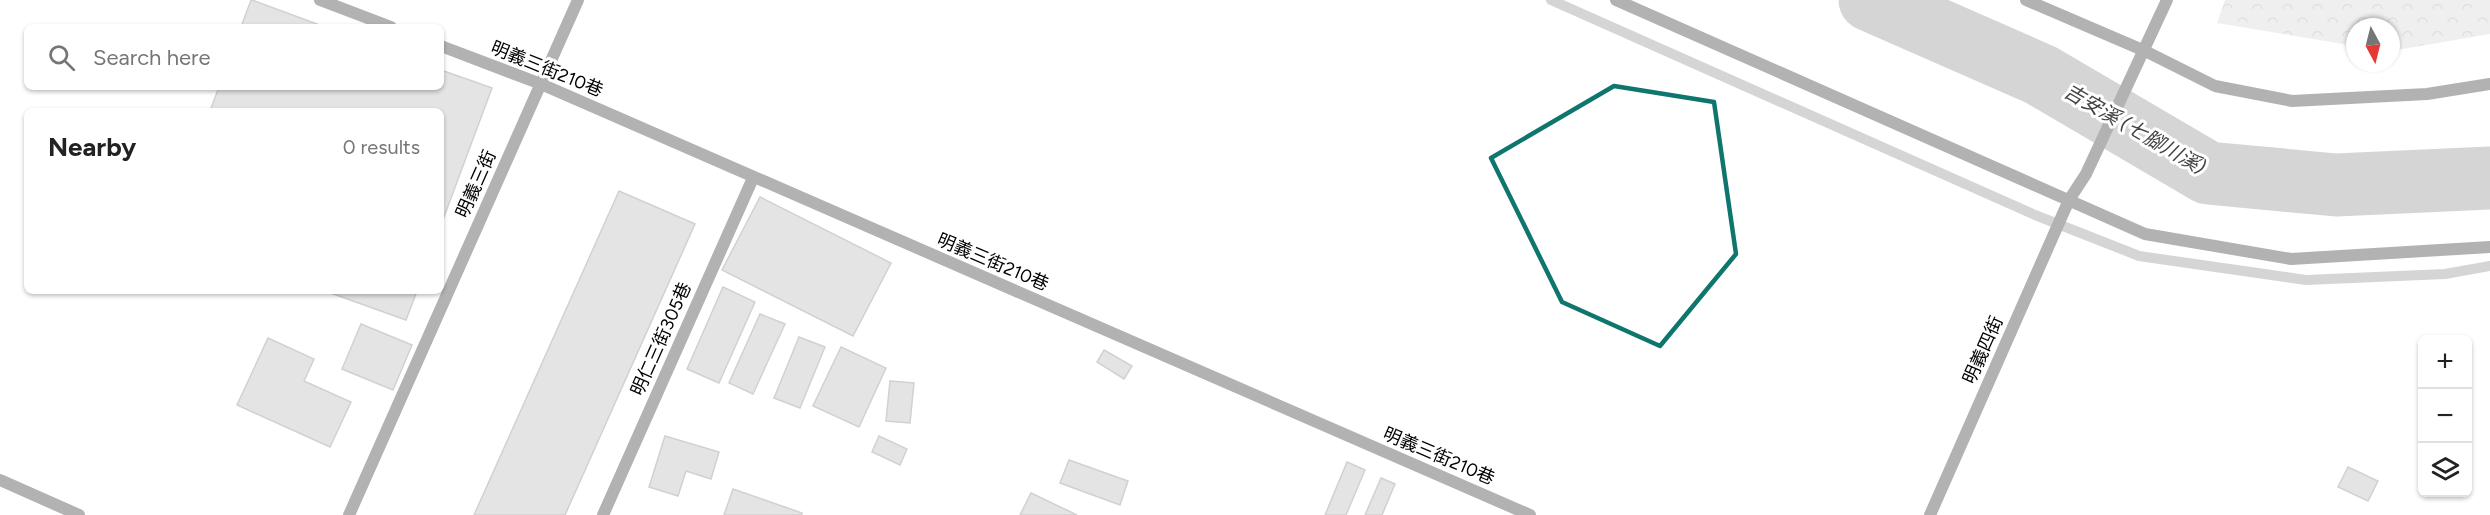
<!DOCTYPE html>
<html lang="en">
<head>
<meta charset="utf-8">
<style>
	:root { --surface:#fff; --page:#f6f6f6; --text:#222; --muted:#767676; --line:#e0e0e0 }
	body { margin:0; font-family:Figtree,"Noto Sans TC",sans-serif; background:var(--page); color:var(--text) }
	.controls { position:absolute; right:18px; bottom:18px; display:grid; overflow:hidden; border-radius:9px; box-shadow:0 2px 4px #0004 }
	.controls button { width:54px; height:54px; display:grid; place-items:center; padding:0; border:0; border-bottom:2px solid var(--line); background:var(--surface); color:var(--text); font:30px sans-serif }
	.compass { position:absolute; left:2346px; top:18px; width:54px; height:54px; border-radius:50%; background:var(--surface); box-shadow:0 2px 4px #0004; rotate:173deg }
	.list { margin:0; padding:0; list-style:none }
	h2 { display:flex; justify-content:space-between; align-items:center; height:78px; margin:0; padding:0 24px; font-size:26px }
	h2 small { font-size:20px; font-weight:400; color:var(--muted) }
	.icon { flex:none; width:33px; height:33px; fill:none; stroke:currentColor; stroke-width:2; stroke-linecap:round; stroke-linejoin:round }
	.map { position:relative; flex:none; width:2490px; height:515px; overflow:hidden }
	.search { position:absolute; background:var(--surface); box-shadow:0 2px 4px #0004; left:24px; top:24px; width:420px; height:66px; display:flex; align-items:center; gap:15px; box-sizing:border-box; padding:0 21px; border-radius:9px; color:var(--muted); font-size:22px }
	.panel { position:absolute; background:var(--surface); box-shadow:0 2px 4px #0004; left:24px; top:108px; width:420px; height:186px; border-radius:9px }
	.map>svg:first-child { display:block }
</style>
</head>
<body>
<div class="map">
<svg width="2490" height="515" viewBox="0 0 2490 515">
	<defs>
		<pattern id="forest-crowns" width="20" height="18" patternUnits="userSpaceOnUse" patternTransform="scale(1.5)"><rect width="20" height="18" fill="#dcdcdc"/><path d="M2 6a3 3 0 1 1 6 0M12 15a3 3 0 1 1 6 0" fill="none" stroke="#bbb"/></pattern>
	</defs>
	<rect width="100%" height="100%" fill="#fff"/>
	<polygon fill="url(#forest-crowns)" points="2225,0 2490,0 2490,34 2391,51 2391,27 2355,27 2355,46 2217,23"/>
	<g fill="none" stroke-linecap="round" stroke-linejoin="round">
		<polyline stroke="#a3a3a3" stroke-width="10" points="1551,0 2035,215 2139,256 2306,280 2445,274 2490,266"/>
		<polyline stroke="#a3a3a3" stroke-width="63" points="1870,0 2041,75 2208,173 2336,185 2490,178"/>
	</g>
	<g fill="#c4c4c4" stroke="#999" stroke-width="1.5">
		<polygon points="251,0 252,0 325,27 241,27"/>
		<polygon points="441,70 492,88 441,225 441,111 210,111 219,87 441,87"/>
		<polygon points="619,191 695,224 565,515 474,515"/>
		<polygon points="760,197 891,263 853,336 722,270"/>
		<polygon points="723,287 755,302 719,383 687,369"/>
		<polygon points="325,291 417,291 406,320"/>
		<polygon points="760,314 785,324 753,394 729,383"/>
		<polygon points="361,324 412,345 393,390 342,369"/>
		<polygon points="799,337 825,347 800,408 774,398"/>
		<polygon points="268,338 314,359 304,381 351,402 330,447 237,405"/>
		<polygon points="841,347 886,368 859,427 813,406"/>
		<polygon points="1104,350 1132,366 1124,379 1097,362"/>
		<polygon points="890,381 914,383 910,423 886,421"/>
		<polygon points="665,436 719,452 711,479 686,471 678,496 649,487"/>
		<polygon points="879,436 907,449 900,465 872,452"/>
		<polygon points="1069,460 1128,481 1120,505 1060,483"/>
		<polygon points="1347,462 1365,470 1346,515 1325,515"/>
		<polygon points="2348,467 2378,481 2368,501 2338,487"/>
		<polygon points="1381,478 1395,484 1382,515 1365,515"/>
		<polygon points="733,489 802,513 802,515 724,515"/>
		<polygon points="1031,493 1077,515 1020,515"/>
	</g>
	<g fill="none" stroke-linecap="round" stroke-linejoin="round">
		<g stroke="#555" stroke-width="12">
			<polyline points="320,0 391,27"/>
			<polyline points="1616,0 2145,234 2291,259 2490,247"/>
			<polyline points="2026,0 2145,51 2215,86 2292,101 2427,94 2490,84"/>
			<polyline points="441,46 541,84 1530,515"/>
			<polyline points="0,480 79,515"/>
			<polyline points="349,515 578,0"/>
			<polyline points="603,515 753,178"/>
			<polyline points="1930,515 2069,200 2086,174 2167,0"/>
		</g>
	</g>
	<path d="M0 0H2490V515H0ZM 1614,86 L 1714,102 L 1736,254 L 1660,346 L 1562,302 L 1491,158 Z" fill="#fff" fill-opacity=".55" fill-rule="evenodd"/>
	<path fill="none" stroke="#0f766e" stroke-width="4.5" stroke-linejoin="round" d="M 1614,86 L 1714,102 L 1736,254 L 1660,346 L 1562,302 L 1491,158 Z"/>
	<g text-anchor="middle" dominant-baseline="central" stroke-width="6" stroke-linejoin="round" paint-order="stroke">
		<g font-size="18" fill="#000" stroke="#fff">
			<text transform="translate(547 69) rotate(22)">明義三街210巷</text>
			<text transform="translate(476 184) rotate(-66)">明義三街</text>
			<text transform="translate(993 262) rotate(23)">明義三街210巷</text>
			<text transform="translate(661 339) rotate(-66)">明仁三街305巷</text>
			<text transform="translate(1983 350) rotate(-66)">明義四街</text>
			<text transform="translate(1439 456) rotate(23)">明義三街210巷</text>
		</g>
		<g font-size="20" font-style="italic" fill="#444" stroke="#fff">
			<text transform="translate(2135 129) rotate(30)">吉安溪 (七腳川溪)</text>
		</g>
	</g>
</svg>
<div class="controls">
<button>+</button>
<button>−</button>
<button><svg class="icon" aria-label="layers" viewBox="0 0 24 24"><path d="M12 4l9 5-9 5-9-5zM3 14l9 5 9-5"/></svg></button>
</div>
<svg class="compass" viewBox="-18 -18 36 36"><path d="M0-13l5 13h-10z" fill="#e53935"/><path d="M0 13l5-13h-10z" fill="#767676"/></svg>
<div class="search"><svg class="icon" aria-label="search" viewBox="0 0 24 24"><circle cx="10" cy="10" r="6"/><path d="M15 15l6 6"/></svg>Search here</div>
<section class="panel">
<h2>Nearby<small>0 results</small></h2>
<ul class="list">
</ul>
</section>
</div>
</body>
</html>
